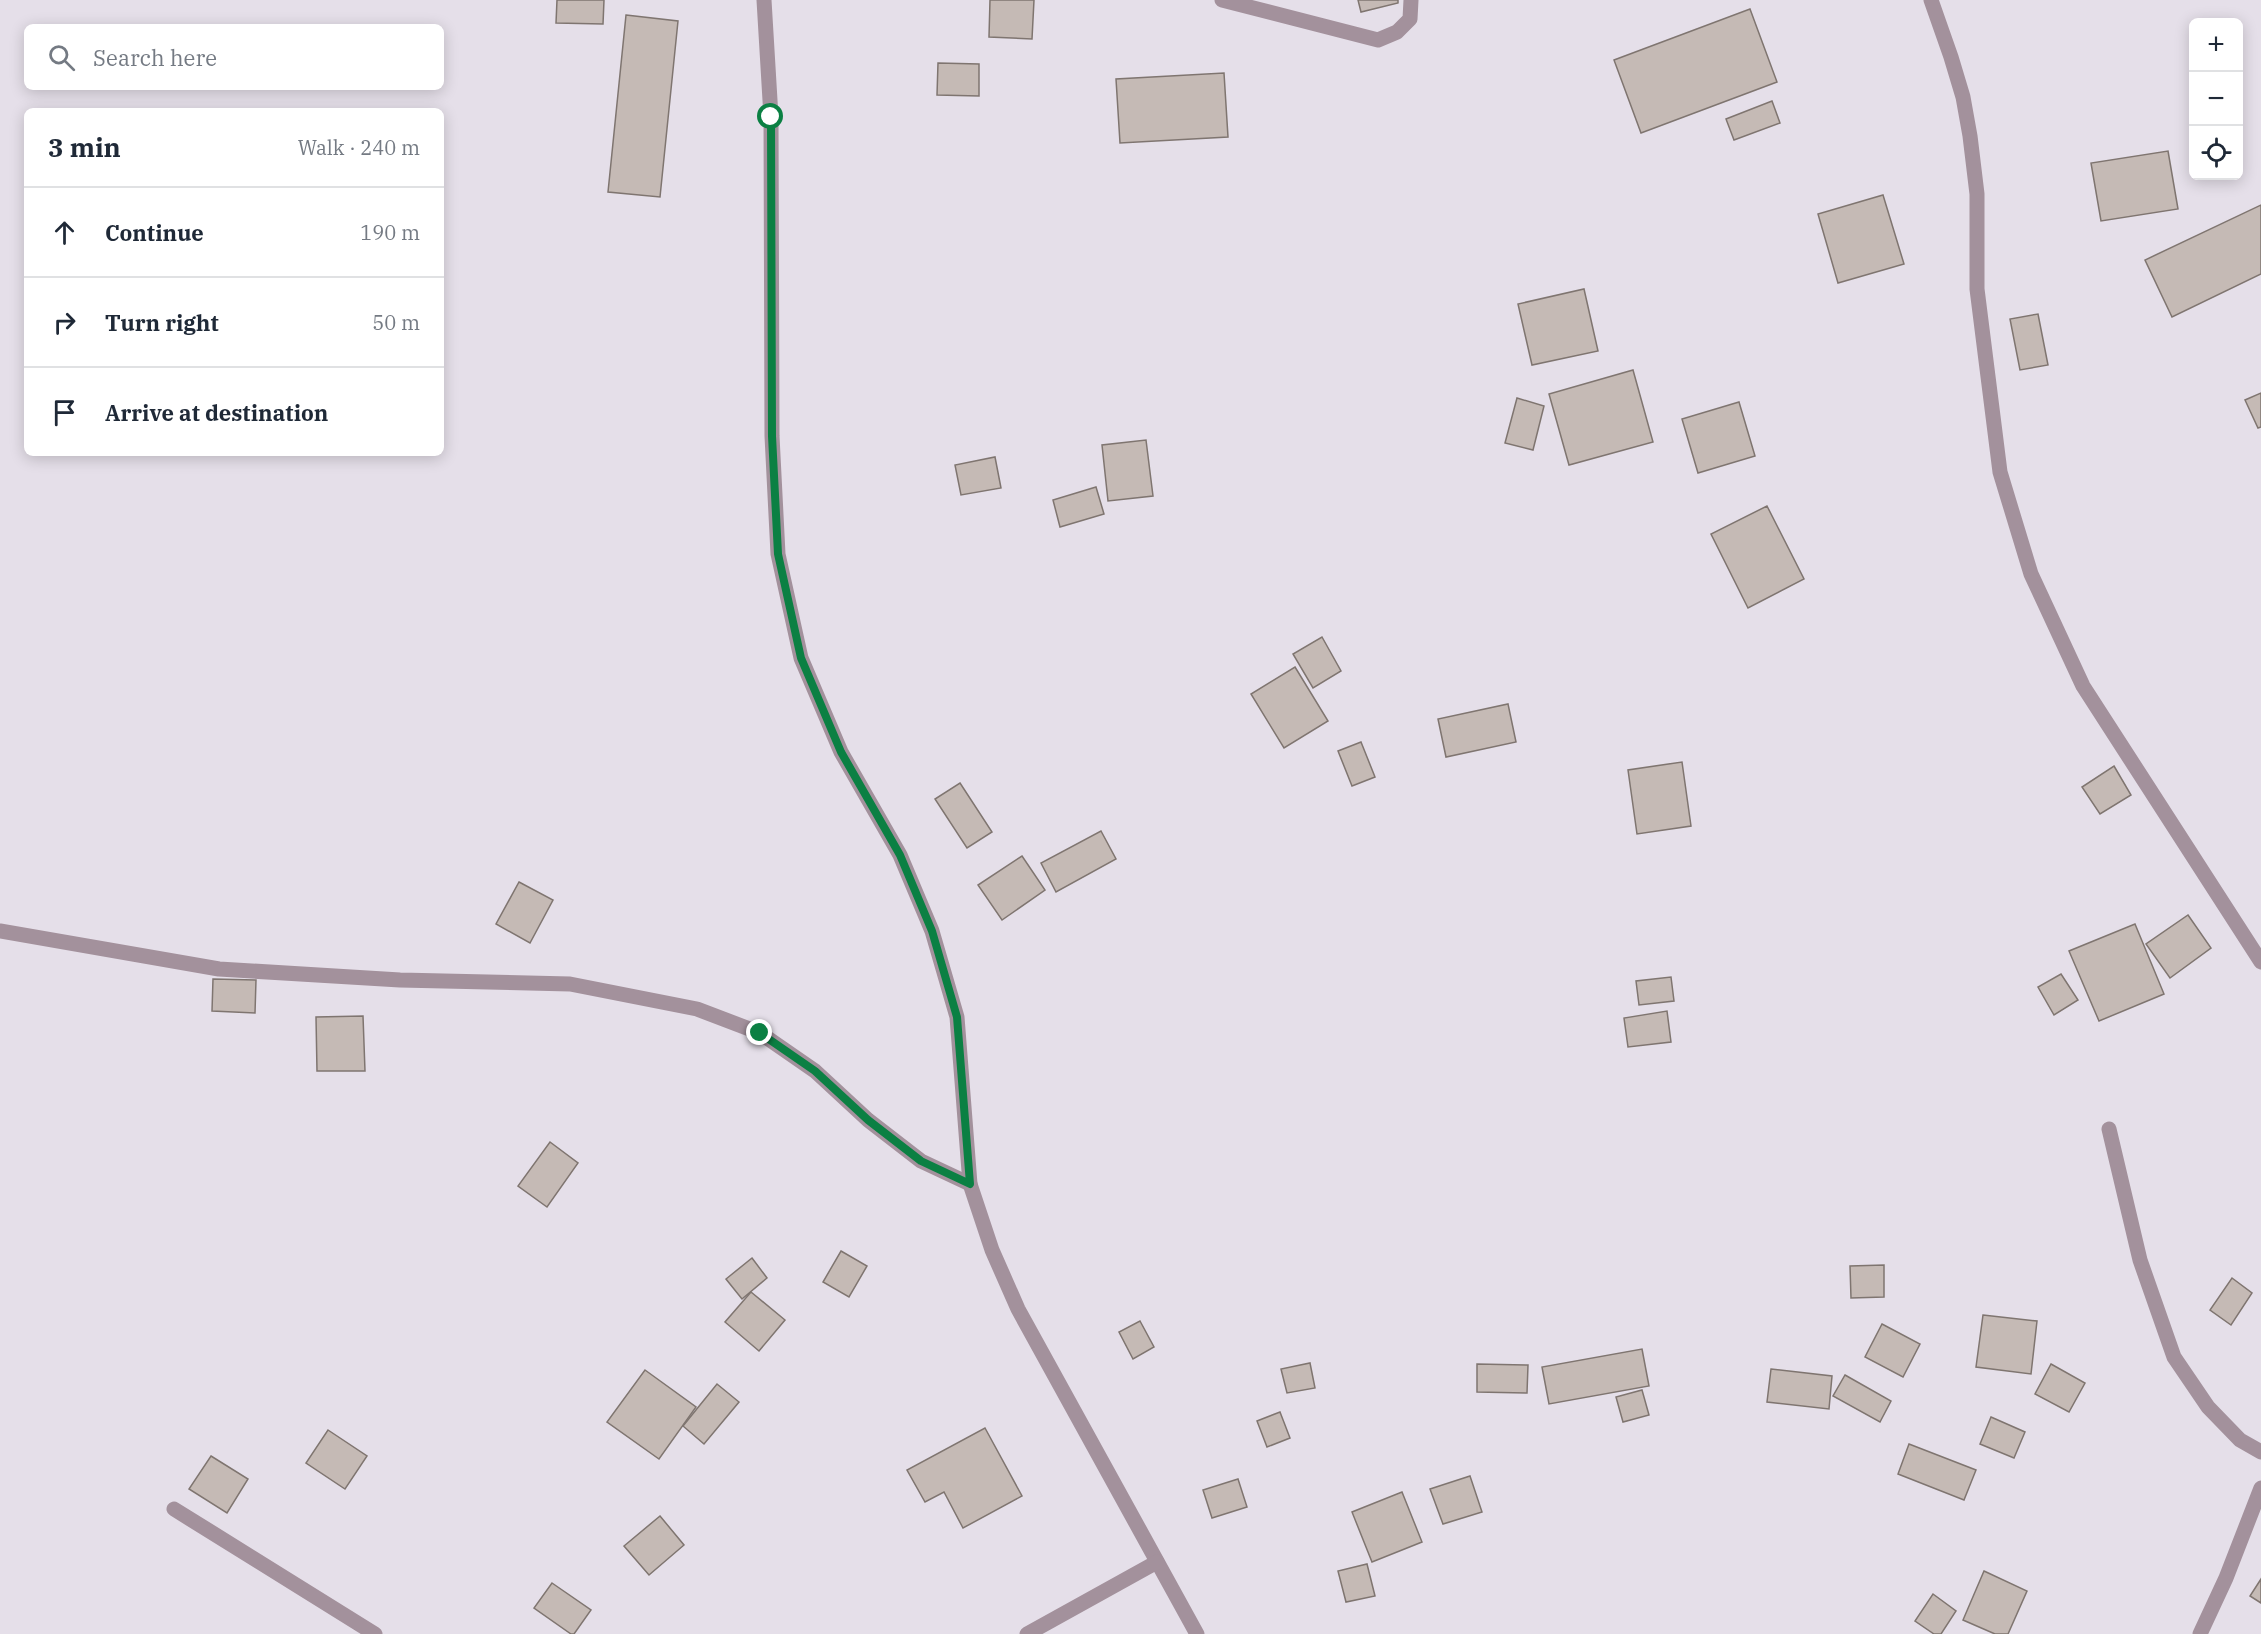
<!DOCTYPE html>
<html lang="en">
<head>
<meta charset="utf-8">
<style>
	:root { --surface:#fff; --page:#f6f6f7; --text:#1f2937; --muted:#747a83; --line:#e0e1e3 }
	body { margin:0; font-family:"IBM Plex Serif",serif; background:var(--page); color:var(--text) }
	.controls { position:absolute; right:18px; top:18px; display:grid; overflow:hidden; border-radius:9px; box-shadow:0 3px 15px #0003 }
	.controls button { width:54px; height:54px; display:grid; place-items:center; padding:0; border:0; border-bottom:2px solid var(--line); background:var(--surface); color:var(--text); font:30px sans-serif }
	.stop { position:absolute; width:18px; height:18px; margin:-14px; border:4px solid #0b8043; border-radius:50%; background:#fff }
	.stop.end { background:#0b8043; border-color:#fff; box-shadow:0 2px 6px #0008 }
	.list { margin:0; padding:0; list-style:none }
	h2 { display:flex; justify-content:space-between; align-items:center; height:78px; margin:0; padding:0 24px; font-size:26px }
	h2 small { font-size:20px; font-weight:400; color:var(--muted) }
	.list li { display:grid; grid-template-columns:39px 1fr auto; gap:18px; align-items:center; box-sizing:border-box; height:90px; padding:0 24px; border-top:2px solid var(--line) }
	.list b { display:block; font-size:22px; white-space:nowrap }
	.list em { font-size:20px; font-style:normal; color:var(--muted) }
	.icon { flex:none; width:33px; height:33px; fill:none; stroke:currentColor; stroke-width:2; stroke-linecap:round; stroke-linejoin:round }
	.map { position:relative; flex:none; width:2261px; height:1634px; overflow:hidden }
	.search { position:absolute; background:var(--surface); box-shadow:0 3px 15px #0003; left:24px; top:24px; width:420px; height:66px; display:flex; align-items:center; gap:15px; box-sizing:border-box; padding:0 21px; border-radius:9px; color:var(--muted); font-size:22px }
	.panel { position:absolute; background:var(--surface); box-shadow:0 3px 15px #0003; left:24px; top:108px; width:420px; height:348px; border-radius:9px }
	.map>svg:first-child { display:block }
</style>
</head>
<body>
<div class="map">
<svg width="2261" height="1634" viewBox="0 0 2261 1634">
	<rect width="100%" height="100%" fill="#e5dfe9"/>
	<g fill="#c5bab5" stroke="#7f7570" stroke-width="1.5">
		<polygon points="557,0 604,0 603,24 556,23"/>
		<polygon points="990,0 1034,0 1032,39 989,37"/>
		<polygon points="1358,0 1398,0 1398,3 1361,12"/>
		<polygon points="1750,9 1777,82 1641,133 1614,60"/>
		<polygon points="626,15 678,21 660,197 608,192"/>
		<polygon points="938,63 979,64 979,96 937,95"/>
		<polygon points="1224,73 1228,137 1120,143 1116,79"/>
		<polygon points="1772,101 1780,123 1734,140 1726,119"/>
		<polygon points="2168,151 2178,209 2101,221 2091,163"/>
		<polygon points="1883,195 1904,264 1838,283 1818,214"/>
		<polygon points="2261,205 2261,274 2172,317 2145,260"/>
		<polygon points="1584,289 1598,351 1532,365 1518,304"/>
		<polygon points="2038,314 2048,365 2020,370 2010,319"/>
		<polygon points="1633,370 1653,442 1569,465 1549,394"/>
		<polygon points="2261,393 2261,427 2258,428 2245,400"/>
		<polygon points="1517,398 1544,406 1533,450 1505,443"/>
		<polygon points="1739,402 1755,456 1698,473 1682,419"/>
		<polygon points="1146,440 1153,496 1108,501 1102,445"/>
		<polygon points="995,457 1001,488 961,495 955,465"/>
		<polygon points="1096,487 1104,514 1060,527 1053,500"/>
		<polygon points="1767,506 1804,579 1748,608 1711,534"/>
		<polygon points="1322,637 1341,671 1313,688 1293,654"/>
		<polygon points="1295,667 1328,721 1284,748 1251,694"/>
		<polygon points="1508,704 1516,742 1446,757 1438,719"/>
		<polygon points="1361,742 1375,777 1352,786 1338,751"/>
		<polygon points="1682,762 1691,826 1637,834 1628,770"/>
		<polygon points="2114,766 2131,795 2100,814 2082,787"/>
		<polygon points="960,783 992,832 967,848 935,799"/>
		<polygon points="1101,831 1116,859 1056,892 1041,863"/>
		<polygon points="1022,856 1045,890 1002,920 978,885"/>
		<polygon points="519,882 553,900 530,943 496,924"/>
		<polygon points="2188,915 2211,948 2170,978 2146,944"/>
		<polygon points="2135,924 2164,994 2099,1021 2069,951"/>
		<polygon points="2061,974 2078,1000 2054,1015 2038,987"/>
		<polygon points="1671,977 1674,1001 1639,1005 1636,981"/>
		<polygon points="213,979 256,980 255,1013 212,1011"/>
		<polygon points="1667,1011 1671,1042 1628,1047 1624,1018"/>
		<polygon points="363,1016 365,1071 317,1071 316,1017"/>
		<polygon points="550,1142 578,1163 547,1207 518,1186"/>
		<polygon points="841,1251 867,1266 849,1297 823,1282"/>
		<polygon points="752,1258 767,1278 742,1299 726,1279"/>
		<polygon points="1884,1265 1884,1297 1851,1298 1850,1266"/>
		<polygon points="2232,1278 2252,1293 2231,1325 2210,1310"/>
		<polygon points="751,1292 785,1320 759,1351 725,1322"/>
		<polygon points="1983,1315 2037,1321 2031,1374 1976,1367"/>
		<polygon points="1140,1321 1154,1347 1133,1359 1119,1332"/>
		<polygon points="1882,1324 1920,1344 1903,1377 1865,1357"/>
		<polygon points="1642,1349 1649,1386 1549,1404 1542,1367"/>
		<polygon points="1310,1363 1315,1388 1287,1393 1281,1369"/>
		<polygon points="1477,1364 1528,1365 1527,1393 1477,1392"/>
		<polygon points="2051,1364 2085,1383 2069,1412 2035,1394"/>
		<polygon points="1771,1369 1832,1376 1829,1409 1767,1402"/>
		<polygon points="645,1370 696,1407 659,1459 607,1422"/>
		<polygon points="1845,1375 1891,1401 1880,1422 1833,1396"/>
		<polygon points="717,1384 739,1402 704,1444 683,1426"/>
		<polygon points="1642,1390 1649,1415 1623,1422 1616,1397"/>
		<polygon points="1280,1412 1290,1438 1267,1447 1257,1421"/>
		<polygon points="1991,1417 2025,1432 2014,1458 1980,1444"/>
		<polygon points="985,1428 1022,1496 963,1528 944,1492 925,1502 907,1470"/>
		<polygon points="328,1430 367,1456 345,1489 306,1463"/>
		<polygon points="1909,1444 1976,1470 1964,1500 1898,1474"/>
		<polygon points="211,1456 248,1479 227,1513 189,1489"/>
		<polygon points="1470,1476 1482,1512 1443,1524 1430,1489"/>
		<polygon points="1238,1479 1247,1507 1212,1518 1203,1490"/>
		<polygon points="1402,1492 1422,1542 1372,1562 1352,1512"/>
		<polygon points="660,1516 684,1545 649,1575 624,1546"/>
		<polygon points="1367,1564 1375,1596 1346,1602 1338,1571"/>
		<polygon points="1984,1571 2027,1591 2008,1634 1995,1634 1963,1620"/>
		<polygon points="2261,1579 2261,1603 2250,1596"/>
		<polygon points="552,1583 591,1610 574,1634 571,1634 534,1608"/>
		<polygon points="1933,1594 1956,1611 1941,1634 1934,1634 1915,1621"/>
	</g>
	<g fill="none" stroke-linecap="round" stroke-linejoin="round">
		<g stroke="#a3919c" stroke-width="15">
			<polyline points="764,0 771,117 772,436 778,554 801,658 841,752 900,855 932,931 957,1017 970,1184 992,1250 1018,1309 1197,1634"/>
			<polyline points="1222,0 1378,40 1397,32 1410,19 1411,0"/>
			<polyline points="1931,0 1951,57 1963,97 1970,136 1977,194 1977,289 2000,472 2031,574 2083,686 2261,962"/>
			<polyline points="0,931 219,969 400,980 570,984 697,1009 760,1033 815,1071 868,1120 921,1161 970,1184"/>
			<polyline points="2109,1129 2140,1260 2174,1357 2208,1407 2240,1440 2261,1452"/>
			<polyline points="174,1509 375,1634"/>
			<polyline points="1027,1634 1157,1562"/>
			<polyline points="2200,1634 2226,1578 2261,1488"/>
		</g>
	</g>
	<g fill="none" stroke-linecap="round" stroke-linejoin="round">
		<polyline stroke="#0b8043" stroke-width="8" points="760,1033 815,1071 868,1120 921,1161 970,1184 957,1017 932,931 900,855 841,752 801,658 778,554 772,436 771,117"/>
	</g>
</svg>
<div class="controls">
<button>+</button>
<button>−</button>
<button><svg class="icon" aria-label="locate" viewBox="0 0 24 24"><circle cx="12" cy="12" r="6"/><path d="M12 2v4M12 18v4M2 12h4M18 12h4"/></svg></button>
</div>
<div class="stop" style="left:771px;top:117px"></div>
<div class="stop end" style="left:760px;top:1033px"></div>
<div class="search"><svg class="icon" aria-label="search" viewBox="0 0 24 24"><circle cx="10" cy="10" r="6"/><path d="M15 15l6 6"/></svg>Search here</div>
<section class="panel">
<h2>3 min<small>Walk · 240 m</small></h2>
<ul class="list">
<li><svg class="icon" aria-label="ahead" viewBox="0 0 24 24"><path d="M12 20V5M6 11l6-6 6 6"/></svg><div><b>Continue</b></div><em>190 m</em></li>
<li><svg class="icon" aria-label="right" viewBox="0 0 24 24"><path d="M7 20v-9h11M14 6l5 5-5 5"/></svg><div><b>Turn right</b></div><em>50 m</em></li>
<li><svg class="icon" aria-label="arrive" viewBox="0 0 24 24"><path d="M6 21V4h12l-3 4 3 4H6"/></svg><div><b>Arrive at destination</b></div></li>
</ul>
</section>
</div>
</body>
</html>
